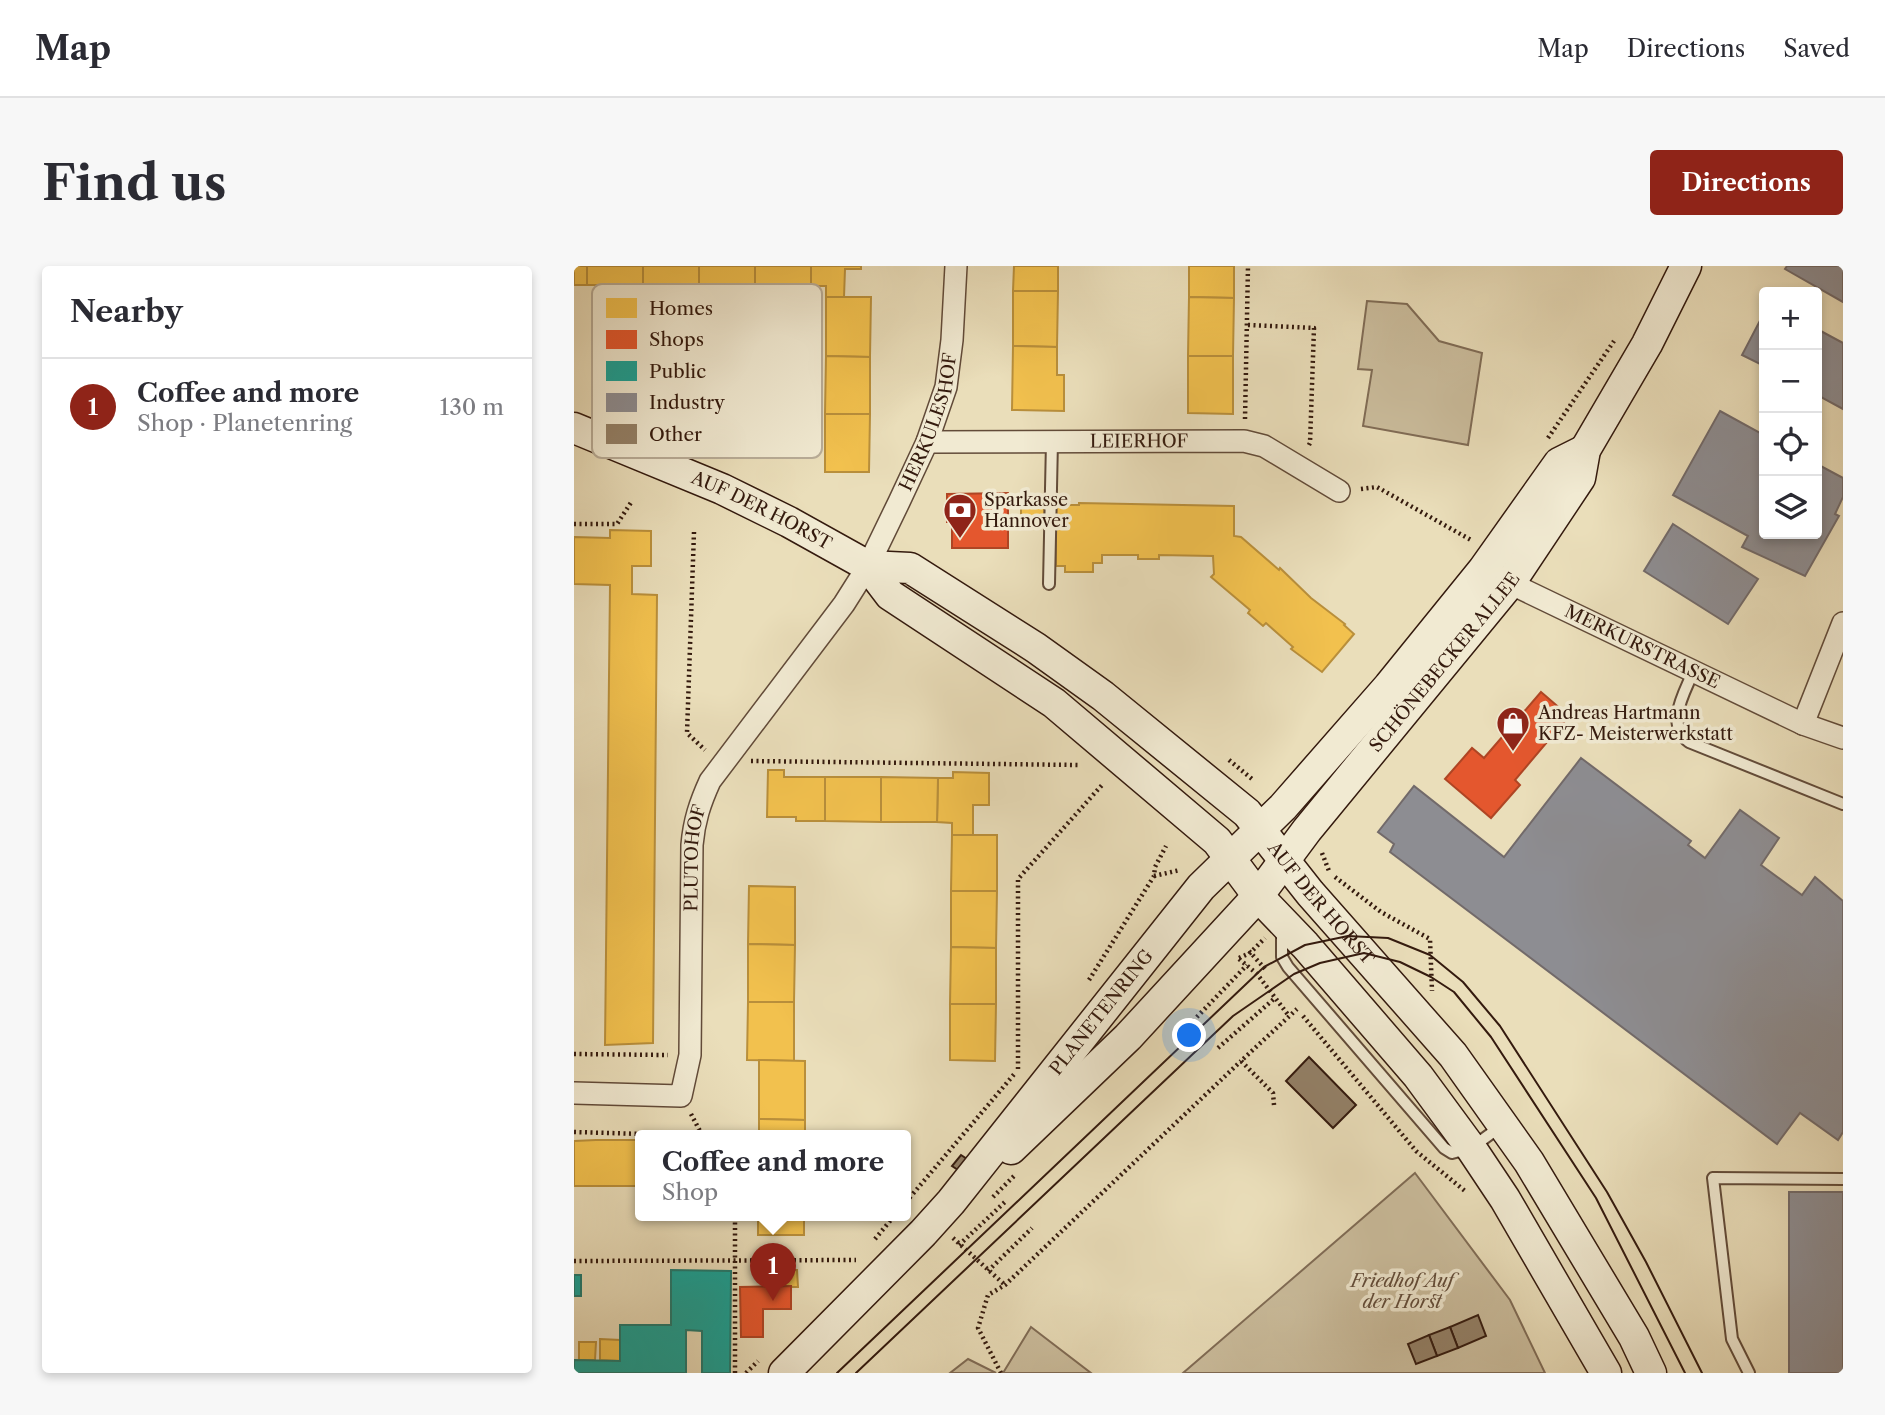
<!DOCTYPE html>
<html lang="en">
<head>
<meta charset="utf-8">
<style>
	:root { --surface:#fff; --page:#f7f7f7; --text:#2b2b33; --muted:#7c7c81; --line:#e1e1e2; --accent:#8f2418 }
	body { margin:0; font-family:"Libre Caslon Text",serif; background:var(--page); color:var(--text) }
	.controls { position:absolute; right:21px; top:21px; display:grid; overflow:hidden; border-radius:7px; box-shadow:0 4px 10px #0003 }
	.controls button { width:63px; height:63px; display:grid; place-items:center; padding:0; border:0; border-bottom:2px solid var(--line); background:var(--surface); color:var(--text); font:35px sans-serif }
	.you { position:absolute; left:616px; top:770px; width:24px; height:24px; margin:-18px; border:5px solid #fff; border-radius:50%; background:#1a73e8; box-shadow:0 0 0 10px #1a73e833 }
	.badge { display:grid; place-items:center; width:46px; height:46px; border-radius:50%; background:var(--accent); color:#fff; font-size:23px; font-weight:700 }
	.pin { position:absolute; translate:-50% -58px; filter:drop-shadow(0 2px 4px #0008) }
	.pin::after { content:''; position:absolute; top:37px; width:24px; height:21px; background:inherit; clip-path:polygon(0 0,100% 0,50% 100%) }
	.popup { position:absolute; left:61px; top:864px; width:276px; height:91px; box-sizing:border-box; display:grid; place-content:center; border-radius:7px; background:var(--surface); filter:drop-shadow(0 2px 5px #0005); font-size:23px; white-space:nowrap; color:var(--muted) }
	.popup b { font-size:26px; color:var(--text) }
	.popup::after { content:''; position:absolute; left:50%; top:100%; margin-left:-14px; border:14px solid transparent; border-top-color:var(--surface) }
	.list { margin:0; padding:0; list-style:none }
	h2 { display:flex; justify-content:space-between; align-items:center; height:91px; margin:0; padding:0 28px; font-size:30px }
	h2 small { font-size:23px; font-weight:400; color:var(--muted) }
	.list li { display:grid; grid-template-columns:46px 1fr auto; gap:21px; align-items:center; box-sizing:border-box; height:98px; padding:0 28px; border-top:2px solid var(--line) }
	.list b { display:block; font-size:26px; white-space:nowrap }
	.list p { margin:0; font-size:23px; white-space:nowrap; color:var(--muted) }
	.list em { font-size:23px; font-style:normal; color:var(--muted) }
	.icon { flex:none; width:38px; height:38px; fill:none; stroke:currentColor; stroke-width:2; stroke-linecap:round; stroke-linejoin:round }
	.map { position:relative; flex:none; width:1269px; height:1107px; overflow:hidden; border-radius:7px }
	header { display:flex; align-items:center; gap:42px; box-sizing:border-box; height:98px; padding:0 35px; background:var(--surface); border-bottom:2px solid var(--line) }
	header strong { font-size:33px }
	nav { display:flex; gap:38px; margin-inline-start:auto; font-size:24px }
	.intro { display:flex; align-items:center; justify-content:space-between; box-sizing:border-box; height:168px; padding:0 42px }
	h1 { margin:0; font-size:49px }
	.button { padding:18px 32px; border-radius:7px; background:var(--accent); color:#fff; font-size:24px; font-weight:700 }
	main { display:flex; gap:42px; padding:0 42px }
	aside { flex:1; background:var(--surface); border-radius:7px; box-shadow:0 4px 10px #0003 }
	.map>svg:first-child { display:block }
</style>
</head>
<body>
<header>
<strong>Map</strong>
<nav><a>Map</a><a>Directions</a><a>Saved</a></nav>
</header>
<div class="intro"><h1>Find us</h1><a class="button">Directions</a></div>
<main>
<aside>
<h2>Nearby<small></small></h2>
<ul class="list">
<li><span class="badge">1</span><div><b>Coffee and more</b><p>Shop · Planetenring</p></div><em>130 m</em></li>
</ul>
</aside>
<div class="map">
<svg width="1269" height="1107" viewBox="0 0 1269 1107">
	<rect width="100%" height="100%" fill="#eadeba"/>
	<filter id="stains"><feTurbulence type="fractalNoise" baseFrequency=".00286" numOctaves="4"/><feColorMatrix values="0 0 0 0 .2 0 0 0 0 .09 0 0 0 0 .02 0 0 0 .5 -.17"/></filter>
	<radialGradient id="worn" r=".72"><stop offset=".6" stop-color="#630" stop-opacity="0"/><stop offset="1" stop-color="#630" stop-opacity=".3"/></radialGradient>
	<g fill="#cbbd9d" stroke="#806c56" stroke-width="2">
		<polygon points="793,35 833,38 865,75 908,87 894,179 789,160 798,104 784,103"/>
		<polygon points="841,907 936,1034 971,1107 609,1107"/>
		<polygon points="457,1061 517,1107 429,1107"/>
		<polygon points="394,1093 422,1107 376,1107"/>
	</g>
	<g fill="#f2c14e" stroke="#b98f3b" stroke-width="2">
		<rect x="0" y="0" width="13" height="19"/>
		<rect x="13" y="0" width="56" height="19"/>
		<polygon points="69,0 125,0 125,20 69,19"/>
		<rect x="125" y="0" width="56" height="20"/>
		<rect x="181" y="0" width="56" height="20"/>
		<polygon points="237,0 287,0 287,3 271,3 270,31 252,31 252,20 237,20"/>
		<polygon points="440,0 484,0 484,25 439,25"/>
		<polygon points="615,0 660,0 660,32 615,31"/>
		<polygon points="439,25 484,25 483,81 439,80"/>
		<polygon points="252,31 297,31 296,91 252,90"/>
		<polygon points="615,31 660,32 659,90 614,90"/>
		<polygon points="439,80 483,81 483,109 490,109 490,145 438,144"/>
		<polygon points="252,90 296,91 296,148 251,148"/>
		<polygon points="614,90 659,90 659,148 614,147"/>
		<polygon points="251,148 296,148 295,206 251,206"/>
		<polygon points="447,235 470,235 471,258 447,258"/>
		<polygon points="505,237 660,240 660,270 667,271 705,304 706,302 737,332 771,358 770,359 780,368 748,406 717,383 719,381 692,357 689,360 674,347 676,344 637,311 640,308 639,290 585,289 585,293 564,293 564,289 528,289 528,297 519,297 519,306 491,306 491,300 482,300 482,239 505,239"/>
		<polygon points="36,264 77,265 77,300 58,300 58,328 83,329 79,777 31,779 36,319 0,318 0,271 36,272"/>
		<polygon points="194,504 210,504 210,511 251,511 251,555 222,555 222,551 193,551"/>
		<polygon points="379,506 415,507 415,539 399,539 399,569 378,569 378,557 363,556 364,512 379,512"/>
		<polygon points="251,511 307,511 307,556 251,555"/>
		<polygon points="307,511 364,512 363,556 307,556"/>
		<polygon points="378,569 423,569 423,625 377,625"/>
		<polygon points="175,620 221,621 221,679 174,678"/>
		<polygon points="377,625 423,625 422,682 377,681"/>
		<polygon points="174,678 221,679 220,736 174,736"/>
		<polygon points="377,681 422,682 422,738 376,738"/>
		<polygon points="174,736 220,736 220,795 173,794"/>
		<polygon points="376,738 422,738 421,795 376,794"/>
		<polygon points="185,794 231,795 231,854 185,853"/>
		<polygon points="185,853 231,854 231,869 185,869"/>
		<polygon points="22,874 66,874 66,920 0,920 0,875"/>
		<rect x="184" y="949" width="46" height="20"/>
		<polygon points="190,1004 223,1004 224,1021 190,1021"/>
		<polygon points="26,1073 46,1074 46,1095 26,1094"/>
		<polygon points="5,1076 22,1076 21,1094 5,1094"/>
	</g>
	<g fill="#e4572e" stroke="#af4524" stroke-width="2">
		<polygon points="434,227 434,282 378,282 378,256 373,256 373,228"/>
		<polygon points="967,426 995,450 941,514 946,519 917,552 871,513 898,482 910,492"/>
		<polygon points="217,1020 217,1043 189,1043 189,1071 167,1071 166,1021"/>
	</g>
	<g fill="#17a398" stroke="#207a6f" stroke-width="2">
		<polygon points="97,1004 157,1005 156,1107 128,1107 128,1065 112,1064 112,1107 0,1107 0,1094 46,1095 46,1059 97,1059"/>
		<rect x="0" y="1009" width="7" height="21"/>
	</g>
	<g fill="#8d8d92" stroke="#726a6a" stroke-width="2">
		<polygon points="1213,0 1269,0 1269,36 1211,3"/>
		<polygon points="1190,47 1190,100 1168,89"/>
		<polygon points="1243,63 1269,77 1269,143 1243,129"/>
		<polygon points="1146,145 1190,169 1190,268 1243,268 1243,198 1269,212 1269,231 1261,248 1265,250 1231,310 1168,281 1174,270 1099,229"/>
		<polygon points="1099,258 1184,313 1154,358 1070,305"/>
		<polygon points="1007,492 1117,575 1114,579 1131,592 1166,544 1205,572 1187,599 1228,629 1241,611 1269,635 1269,866 1264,874 1226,847 1203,878 816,586 820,578 804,566 840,520 930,591"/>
		<rect x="1215" y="926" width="54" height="181"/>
	</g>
	<g fill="#938067" stroke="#341a0e" stroke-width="2">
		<polygon points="735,791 782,839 759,862 712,815"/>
		<polygon points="387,889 393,893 384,904 378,900"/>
		<polygon points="904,1049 912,1070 884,1082 876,1061"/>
		<polygon points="876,1061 884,1082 863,1090 855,1069"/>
		<polygon points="855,1069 863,1090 842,1098 834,1078"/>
	</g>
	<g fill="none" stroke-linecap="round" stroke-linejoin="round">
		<defs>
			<g id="lane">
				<polyline points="475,318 478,175"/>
				<path d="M 1119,406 C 1110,428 1091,458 1115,476 L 1269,538"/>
				<polyline points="708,663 708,691 714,701 870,882 878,887 897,882 926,861"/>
				<polyline points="1175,1107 1158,1073 1139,912 1269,913"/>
			</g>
			<g id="street">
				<path id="s1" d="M 353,176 L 670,175 L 690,180 L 765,225"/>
				<path id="s2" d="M 925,312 L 1229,458 L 1269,472"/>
				<polyline points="1229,458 1269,357"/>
				<path id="s3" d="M 0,827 L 107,830 L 116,789 L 118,579 C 120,555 126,537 136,515 L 270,338 L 294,300 L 325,236 L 353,176 L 372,121 L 378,74 L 382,0"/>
			</g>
			<g id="secondary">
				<path id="s4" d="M 0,162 L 148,223 L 215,256 L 294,300 L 316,329 L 480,437 L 643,575 L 684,630 L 731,679 L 844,810 L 897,882 L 931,933 L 1032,1107"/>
				<path id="s5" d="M 294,300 L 336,302 L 462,382 L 529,430 L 673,547 L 736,627 L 879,789 L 955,896 L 1060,1071 L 1077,1107"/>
				<path id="s6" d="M 437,883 L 554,771 L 684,630 L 733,564 L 936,317 L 1006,212 L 1011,184 L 1073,78 L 1112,0"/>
				<path id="s7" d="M 210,1107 L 349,967 L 377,936 L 627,621 L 709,541 L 815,420 L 909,304 L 985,197 L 1011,184"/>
			</g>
		</defs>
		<use href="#lane" stroke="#624b39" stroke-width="14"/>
		<use href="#street" stroke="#624b39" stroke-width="24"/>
		<use href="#secondary" stroke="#341a0e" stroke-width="33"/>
		<g stroke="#341a0e" stroke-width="4.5" stroke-dasharray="2 3.5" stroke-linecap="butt">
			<polyline points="674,59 740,62 736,177 734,181"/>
			<polyline points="671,153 674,0"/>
			<polyline points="974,172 1040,75"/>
			<polyline points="787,223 803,221 897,274"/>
			<polyline points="0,258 43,258 58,235"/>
			<polyline points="120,266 113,467 131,484"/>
			<polyline points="655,494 678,513"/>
			<polyline points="177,495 504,499"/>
			<polyline points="748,587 755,605"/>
			<polyline points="580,610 606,604"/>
			<polyline points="761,611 807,646 856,673 858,725"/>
			<polyline points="675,685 693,705"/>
			<polyline points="665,692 676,687 691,672"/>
			<polyline points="665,693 683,708 715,750"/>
			<polyline points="515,714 580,610 581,601 592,580"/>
			<polyline points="729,750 842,885 891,925"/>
			<polyline points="619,755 673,699"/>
			<polyline points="644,782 701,732"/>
			<polyline points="0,788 94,789"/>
			<polyline points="444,803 444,613 528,519"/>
			<polyline points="700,839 699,827 667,795 723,743"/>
			<polyline points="117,848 128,869"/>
			<polyline points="0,866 105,869"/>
			<polyline points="419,931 440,910"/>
			<polyline points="332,936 442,806"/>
			<polyline points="379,972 431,1019"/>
			<polyline points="301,973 321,949"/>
			<polyline points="385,979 433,934"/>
			<polyline points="0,995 282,994"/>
			<polyline points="414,1005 458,962"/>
			<polyline points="161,1107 161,949"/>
			<polyline points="172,1107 184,1095"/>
			<polyline points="427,1107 404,1062 414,1029 431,1019 667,795"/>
		</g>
		<use href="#lane" stroke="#f1ead2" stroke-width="10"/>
		<use href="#street" stroke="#f1ead2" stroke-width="21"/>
		<use href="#secondary" stroke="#f1ead2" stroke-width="30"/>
		<g stroke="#341a0e" stroke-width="2">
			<polyline points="263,1107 690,701 731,679 774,670 814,672 856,689 889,716 926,760 1033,926 1072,996 1128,1107"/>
			<polyline points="282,1107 659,750 720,708 746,697 790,687 826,696 857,711 880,726 917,771 1022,932 1111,1107"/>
		</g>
	</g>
	<defs>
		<symbol id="bank-pin" viewBox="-11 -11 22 30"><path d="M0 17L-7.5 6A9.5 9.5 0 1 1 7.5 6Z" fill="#8f2418" stroke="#f1ead2"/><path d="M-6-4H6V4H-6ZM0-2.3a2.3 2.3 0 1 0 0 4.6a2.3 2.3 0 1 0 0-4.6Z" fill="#fff"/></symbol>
		<symbol id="shop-pin" viewBox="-11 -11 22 30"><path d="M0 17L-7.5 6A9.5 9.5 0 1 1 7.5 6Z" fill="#8f2418" stroke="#f1ead2"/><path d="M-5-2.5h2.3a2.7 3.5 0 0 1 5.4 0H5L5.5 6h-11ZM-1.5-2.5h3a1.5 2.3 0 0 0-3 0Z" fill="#fff"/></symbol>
	</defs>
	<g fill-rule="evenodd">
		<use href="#bank-pin" x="367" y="225" width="38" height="52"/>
		<use href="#shop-pin" x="920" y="438" width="38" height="52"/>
	</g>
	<g text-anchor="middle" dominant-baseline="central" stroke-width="7" stroke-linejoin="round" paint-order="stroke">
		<g font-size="18" fill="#341a0e" stroke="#f1ead2">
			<text stroke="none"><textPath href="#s3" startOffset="850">HERKULESHOF</textPath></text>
			<text stroke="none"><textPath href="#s1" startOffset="212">LEIERHOF</textPath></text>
			<text stroke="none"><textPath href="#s4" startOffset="205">AUF DER HORST</textPath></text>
			<text stroke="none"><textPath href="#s2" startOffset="159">MERKURSTRASSE</textPath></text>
			<text stroke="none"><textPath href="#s6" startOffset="653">SCHÖNEBECKER ALLEE</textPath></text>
			<text stroke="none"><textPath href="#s3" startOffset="346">PLUTOHOF</textPath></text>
			<text stroke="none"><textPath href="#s5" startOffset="576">AUF DER HORST</textPath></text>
			<text stroke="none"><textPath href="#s7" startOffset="481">PLANETENRING</textPath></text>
		</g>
		<g font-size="18" fill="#341a0e" stroke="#f1ead2" text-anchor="start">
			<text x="410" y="234">Sparkasse<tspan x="410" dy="21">Hannover</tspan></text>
			<text x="964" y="447">Andreas Hartmann<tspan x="964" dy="21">KFZ- Meisterwerkstatt</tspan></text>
		</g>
		<g font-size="18" font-style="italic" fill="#614b39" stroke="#f1ead2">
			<text x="828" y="1015">Friedhof Auf<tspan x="828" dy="21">der Horst</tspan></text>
		</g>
	</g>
	<rect x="18" y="18" width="230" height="174" rx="10" fill="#f1ead2" stroke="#b8ac97" stroke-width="2"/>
	<rect x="32" y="32" width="31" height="20" fill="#f2c14e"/>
	<rect x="32" y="64" width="31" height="19" fill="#e4572e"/>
	<rect x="32" y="95" width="31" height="20" fill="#17a398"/>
	<rect x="32" y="127" width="31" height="19" fill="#8d8d92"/>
	<rect x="32" y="158" width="31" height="20" fill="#938067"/>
	<g font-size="19" fill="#341a0e">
		<text x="75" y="49">Homes</text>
		<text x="75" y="80">Shops</text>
		<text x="75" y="112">Public</text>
		<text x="75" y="143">Industry</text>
		<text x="75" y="175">Other</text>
	</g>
	<rect width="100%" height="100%" filter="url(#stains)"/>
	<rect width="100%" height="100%" fill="url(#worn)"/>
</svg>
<div class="controls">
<button>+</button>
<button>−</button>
<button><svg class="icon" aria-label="locate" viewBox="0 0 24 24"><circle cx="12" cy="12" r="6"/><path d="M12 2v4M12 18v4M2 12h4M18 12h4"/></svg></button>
<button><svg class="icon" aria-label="layers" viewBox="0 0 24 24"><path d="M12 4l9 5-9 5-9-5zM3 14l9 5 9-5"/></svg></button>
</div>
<div class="you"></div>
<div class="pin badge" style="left:199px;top:1035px">1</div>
<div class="popup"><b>Coffee and more</b>Shop</div>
</div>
</main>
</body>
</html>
